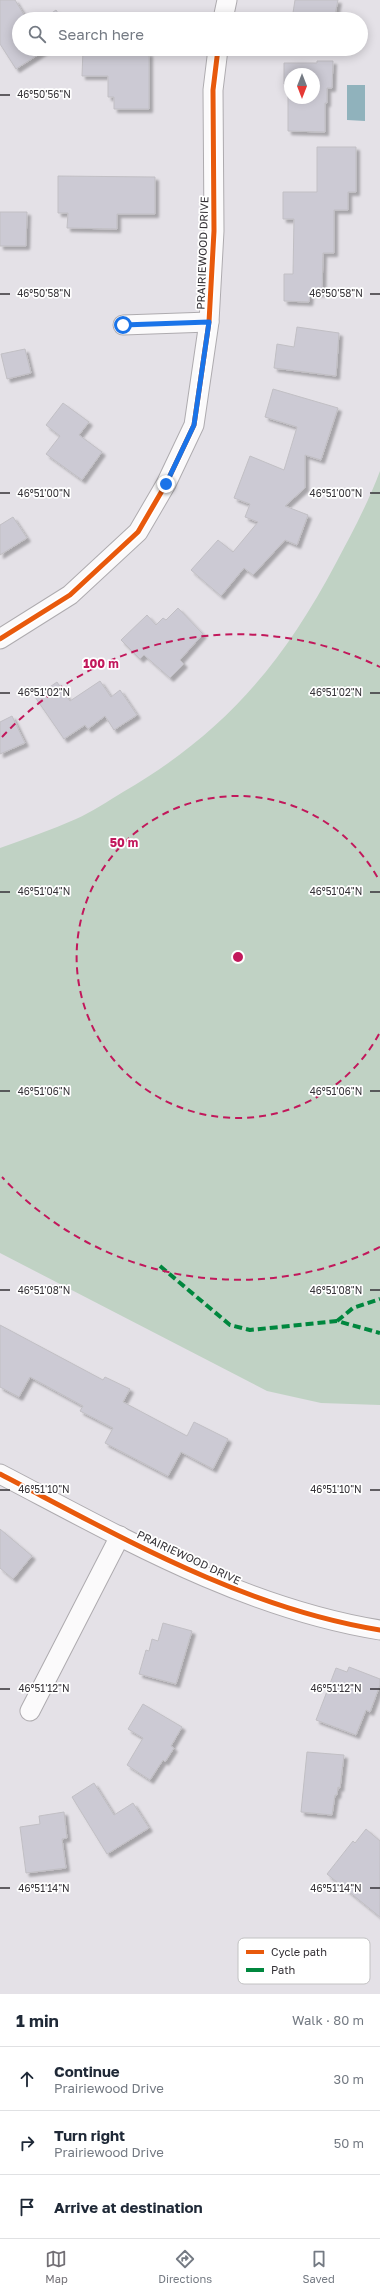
<!DOCTYPE html>
<html lang="en">
<head>
<meta charset="utf-8">
<style>
	:root { --surface:#fff; --page:#f2f2f3; --text:#1f2937; --muted:#747a83; --line:#e0e1e3; --accent:#726f75 }
	body { margin:0; font-family:"Golos Text",sans-serif; background:var(--page); color:var(--text) }
	.compass { position:absolute; left:284px; top:68px; width:36px; height:36px; border-radius:50%; background:var(--surface); box-shadow:0 2px 10px #0003; rotate:180deg }
	.stop { position:absolute; width:12px; height:12px; margin:-9px; border:3px solid #1a73e8; border-radius:50%; background:#fff }
	.stop.end { background:#1a73e8; border-color:#fff; box-shadow:0 1px 4px #0008 }
	.list { margin:0; padding:0; list-style:none }
	h2 { display:flex; justify-content:space-between; align-items:center; height:52px; margin:0; padding:0 16px; font-size:17px }
	h2 small { font-size:13px; font-weight:400; color:var(--muted) }
	.list li { display:grid; grid-template-columns:26px 1fr auto; gap:12px; align-items:center; box-sizing:border-box; height:64px; padding:0 16px; border-top:1px solid var(--line) }
	.list b { display:block; font-size:15px; white-space:nowrap }
	.list p { margin:0; font-size:13px; white-space:nowrap; color:var(--muted) }
	.list em { font-size:13px; font-style:normal; color:var(--muted) }
	.icon { flex:none; width:22px; height:22px; fill:none; stroke:currentColor; stroke-width:2; stroke-linecap:round; stroke-linejoin:round }
	.map { position:relative; flex:none; width:380px; height:1994px; overflow:hidden }
	.search { position:absolute; background:var(--surface); box-shadow:0 2px 10px #0003; left:12px; right:12px; top:12px; height:44px; display:flex; align-items:center; gap:10px; box-sizing:border-box; padding:0 14px; border-radius:22px; color:var(--muted); font-size:15px }
	.sheet { height:244px; background:var(--surface) }
	nav { display:flex; justify-content:space-around; align-items:center; box-sizing:border-box; height:56px; border-top:1px solid var(--line); background:var(--surface); font-size:11px; color:var(--muted) }
	nav a { display:grid; justify-items:center; gap:2px }
	nav .on { color:var(--accent) }
	.map>svg:first-child { display:block }
</style>
</head>
<body>
<div class="map">
<svg width="380" height="1994" viewBox="0 0 380 1994">
	<defs>
		<filter id="shadow"><feDropShadow dx="3.5" dy="3.5" stdDeviation="1" flood-color="#0004"/></filter>
	</defs>
	<rect width="100%" height="100%" fill="#e4e1e7"/>
	<path fill="#c0d2c4" d="M 380,471 L 380,1405 L 321,1403 L 267,1391 L 0,1253 L 0,848 C 25,839 51,830 76,819 C 92,812 108,801 123,792 C 223,734 282,665 336,563 C 352,533 368,503 380,471 Z"/>
	<polygon fill="#90b2bc" points="347,85 365,85 365,121 347,120"/>
	<g fill="#cccad4" stroke="#c1bfc4" fill-rule="evenodd" filter="url(#shadow)">
		<polygon points="0,0 15,0 26,18 31,15 33,19 19,19 19,49 47,49 16,69 0,44"/>
		<polygon points="295,0 338,0 334,19 292,19"/>
		<polygon points="56,10 62,19 43,19"/>
		<polygon points="83,49 117,49 117,53 149,53 149,109 114,109 114,97 108,97 108,76 82,76"/>
		<path d="M 317,61 L 333,61 L 332,88 L 327,88 L 327,103 L 325,103 L 325,132 L 288,131 L 288,84 L 284,84 L 284,63 L 317,63 ZM 290,74 L 314,74 L 314,98 L 290,98 Z"/>
		<polygon points="317,147 356,147 356,192 348,192 348,210 334,210 334,253 323,253 322,293 310,293 309,302 284,301 284,274 293,274 294,219 283,219 283,192 317,192"/>
		<polygon points="58,176 155,177 155,214 117,214 117,229 67,228 68,213 58,213"/>
		<polygon points="0,212 27,212 26,246 0,246"/>
		<polygon points="297,327 339,333 336,376 274,368 277,344 294,347"/>
		<polygon points="25,349 31,373 7,379 1,354"/>
		<polygon points="273,389 338,408 321,460 305,455 305,488 285,506 308,515 297,545 285,540 253,575 244,568 221,596 191,570 218,540 233,552 258,522 245,517 250,504 234,498 250,456 284,470 297,427 265,417"/>
		<polygon points="63,403 89,422 79,435 102,452 82,480 46,454 60,436 46,425"/>
		<polygon points="13,517 27,538 0,555 0,525"/>
		<polygon points="178,608 203,634 180,660 184,664 170,678 144,655 140,659 121,640 147,615 156,625 163,618 166,620"/>
		<polygon points="100,681 111,697 120,690 137,715 114,730 105,716 88,729 85,725 64,739 35,697 57,682 70,701"/>
		<polygon points="12,716 25,743 0,754 0,722"/>
		<polygon points="0,1325 103,1380 105,1377 130,1389 123,1402 187,1436 194,1422 228,1439 213,1469 181,1452 168,1476 105,1443 113,1428 80,1411 83,1406 30,1377 19,1397 0,1387"/>
		<polygon points="0,1529 32,1556 13,1579 0,1568"/>
		<polygon points="163,1623 192,1631 176,1684 139,1674 146,1650 149,1651 152,1639 158,1641"/>
		<polygon points="349,1667 380,1679 380,1685 370,1712 366,1710 356,1735 316,1720 336,1668 347,1672"/>
		<polygon points="143,1704 182,1727 171,1746 174,1748 165,1762 163,1760 150,1780 127,1765 143,1738 128,1729"/>
		<polygon points="307,1752 344,1755 340,1788 338,1787 337,1795 335,1795 332,1815 301,1812"/>
		<polygon points="94,1783 114,1815 133,1803 149,1828 107,1854 72,1797"/>
		<polygon points="64,1812 67,1838 62,1839 66,1868 26,1873 20,1827 40,1824 39,1816"/>
		<polygon points="366,1829 380,1841 380,1917 327,1874 353,1841 355,1843"/>
	</g>
	<g fill="none" stroke-linecap="round" stroke-linejoin="round">
		<defs>
			<g id="street">
				<polyline points="223,19 227,0"/>
				<polyline points="123,325 209,322"/>
				<polyline points="0,639 70,595 138,532 166,484 194,425 209,322 214,231 213,90 218,49"/>
				<path d="M 0,1474 C 121,1537 243,1608 380,1630"/>
				<polyline points="30,1711 120,1536"/>
			</g>
		</defs>
		<use href="#street" stroke="#aeabaf" stroke-width="21"/>
		<use href="#street" stroke="#fbfafb" stroke-width="19"/>
		<g stroke="#00873e" stroke-width="4" stroke-dasharray="8 4" stroke-linecap="butt">
			<polyline points="160,1266 230,1325 250,1330 337,1321 380,1333"/>
			<polyline points="337,1321 353,1308 380,1299"/>
		</g>
		<defs>
			<g id="cycleway">
				<polyline points="0,639 70,595 138,532 166,484 194,425 209,322 214,231 213,90 218,49"/>
				<path d="M 0,1474 C 121,1537 243,1608 380,1630"/>
			</g>
		</defs>
		<use href="#cycleway" stroke="#fff" stroke-width="8"/>
		<use href="#cycleway" stroke="#e8590c" stroke-width="5"/>
	</g>
	<g fill="none" stroke-linecap="round" stroke-linejoin="round">
		<polyline stroke="#1a73e8" stroke-width="5" points="123,325 209,322 194,425 166,484"/>
	</g>
	<path fill="none" stroke="#353237" stroke-width="1.5" d="M 0,95 L 10,95M 0,294 L 10,294M 370,294 L 380,294M 0,493 L 10,493M 370,493 L 380,493M 0,693 L 10,693M 370,693 L 380,693M 0,892 L 10,892M 370,892 L 380,892M 0,1091 L 10,1091M 370,1091 L 380,1091M 0,1290 L 10,1290M 370,1290 L 380,1290M 0,1490 L 10,1490M 370,1490 L 380,1490M 0,1689 L 10,1689M 370,1689 L 380,1689M 0,1888 L 10,1888M 370,1888 L 380,1888"/>
	<g fill="none" stroke="#c2185b" stroke-width="2" stroke-dasharray="7 5">
		<path d="M379 1034A161 161 0 1 1 379 880"/>
		<path d="M380 1247A323 323 0 0 1 2 1177M2 737A323 323 0 0 1 380 667"/>
	</g>
	<g text-anchor="middle" dominant-baseline="central" stroke-width="3.5" stroke-linejoin="round" paint-order="stroke">
		<g font-size="11" fill="#353237" stroke="#fff">
			<text transform="translate(202 253) rotate(-88)">PRAIRIEWOOD DRIVE</text>
			<text transform="translate(189 1557) rotate(25)">PRAIRIEWOOD DRIVE</text>
		</g>
	</g>
	<rect x="238" y="1938" width="132" height="46" rx="6" fill="#fff" stroke="#c2c2c3" stroke-width="1"/>
	<rect x="246" y="1950" width="18" height="4" fill="#e8590c"/>
	<rect x="246" y="1968" width="18" height="4" fill="#00873e"/>
	<g font-size="11" fill="#353237">
		<text x="271" y="1956">Cycle path</text>
		<text x="271" y="1974">Path</text>
	</g>
	<g font-size="10" text-anchor="middle" fill="#353237" stroke="#fff" stroke-width="3.5" stroke-linejoin="round" paint-order="stroke">
		<text x="44" y="98">46°50'56"N</text>
		<text x="336" y="297">46°50'58"N</text>
		<text x="44" y="297">46°50'58"N</text>
		<text x="336" y="497">46°51'00"N</text>
		<text x="44" y="497">46°51'00"N</text>
		<text x="44" y="696">46°51'02"N</text>
		<text x="336" y="696">46°51'02"N</text>
		<text x="336" y="895">46°51'04"N</text>
		<text x="44" y="895">46°51'04"N</text>
		<text x="44" y="1095">46°51'06"N</text>
		<text x="336" y="1095">46°51'06"N</text>
		<text x="44" y="1294">46°51'08"N</text>
		<text x="336" y="1294">46°51'08"N</text>
		<text x="44" y="1493">46°51'10"N</text>
		<text x="336" y="1493">46°51'10"N</text>
		<text x="44" y="1692">46°51'12"N</text>
		<text x="336" y="1692">46°51'12"N</text>
		<text x="44" y="1892">46°51'14"N</text>
		<text x="336" y="1892">46°51'14"N</text>
	</g>
	<circle cx="238" cy="957" r="6" fill="#c2185b" stroke="#fff" stroke-width="2"/>
	<g font-size="12" text-anchor="middle" font-weight="bold" fill="#c2185b" stroke="#fff" stroke-width="3.5" stroke-linejoin="round" paint-order="stroke">
		<text x="101" y="668">100 m</text>
		<text x="124" y="847">50 m</text>
	</g>
</svg>
<svg class="compass" viewBox="-18 -18 36 36"><path d="M0-13l5 13h-10z" fill="#e53935"/><path d="M0 13l5-13h-10z" fill="#747a83"/></svg>
<div class="stop" style="left:123px;top:325px"></div>
<div class="stop end" style="left:166px;top:484px"></div>
<div class="search"><svg class="icon" aria-label="search" viewBox="0 0 24 24"><circle cx="10" cy="10" r="6"/><path d="M15 15l6 6"/></svg>Search here</div>
</div>
<section class="sheet">
<h2>1 min<small>Walk · 80 m</small></h2>
<ul class="list">
<li><svg class="icon" aria-label="ahead" viewBox="0 0 24 24"><path d="M12 20V5M6 11l6-6 6 6"/></svg><div><b>Continue</b><p>Prairiewood Drive</p></div><em>30 m</em></li>
<li><svg class="icon" aria-label="right" viewBox="0 0 24 24"><path d="M7 20v-9h11M14 6l5 5-5 5"/></svg><div><b>Turn right</b><p>Prairiewood Drive</p></div><em>50 m</em></li>
<li><svg class="icon" aria-label="arrive" viewBox="0 0 24 24"><path d="M6 21V4h12l-3 4 3 4H6"/></svg><div><b>Arrive at destination</b></div></li>
</ul>
</section>
<nav>
<a class="on"><svg class="icon" aria-label="map" viewBox="0 0 24 24"><path d="M3 6l6-2 6 2 6-2v14l-6 2-6-2-6 2zM9 4v14M15 6v14"/></svg>Map</a>
<a><svg class="icon" aria-label="directions" viewBox="0 0 24 24"><path d="M12 3l9 9-9 9-9-9zM9 14v-3h6M13 9l2 2-2 2"/></svg>Directions</a>
<a><svg class="icon" aria-label="saved" viewBox="0 0 24 24"><path d="M7 4h10v16l-5-4-5 4z"/></svg>Saved</a>
</nav>
</body>
</html>
